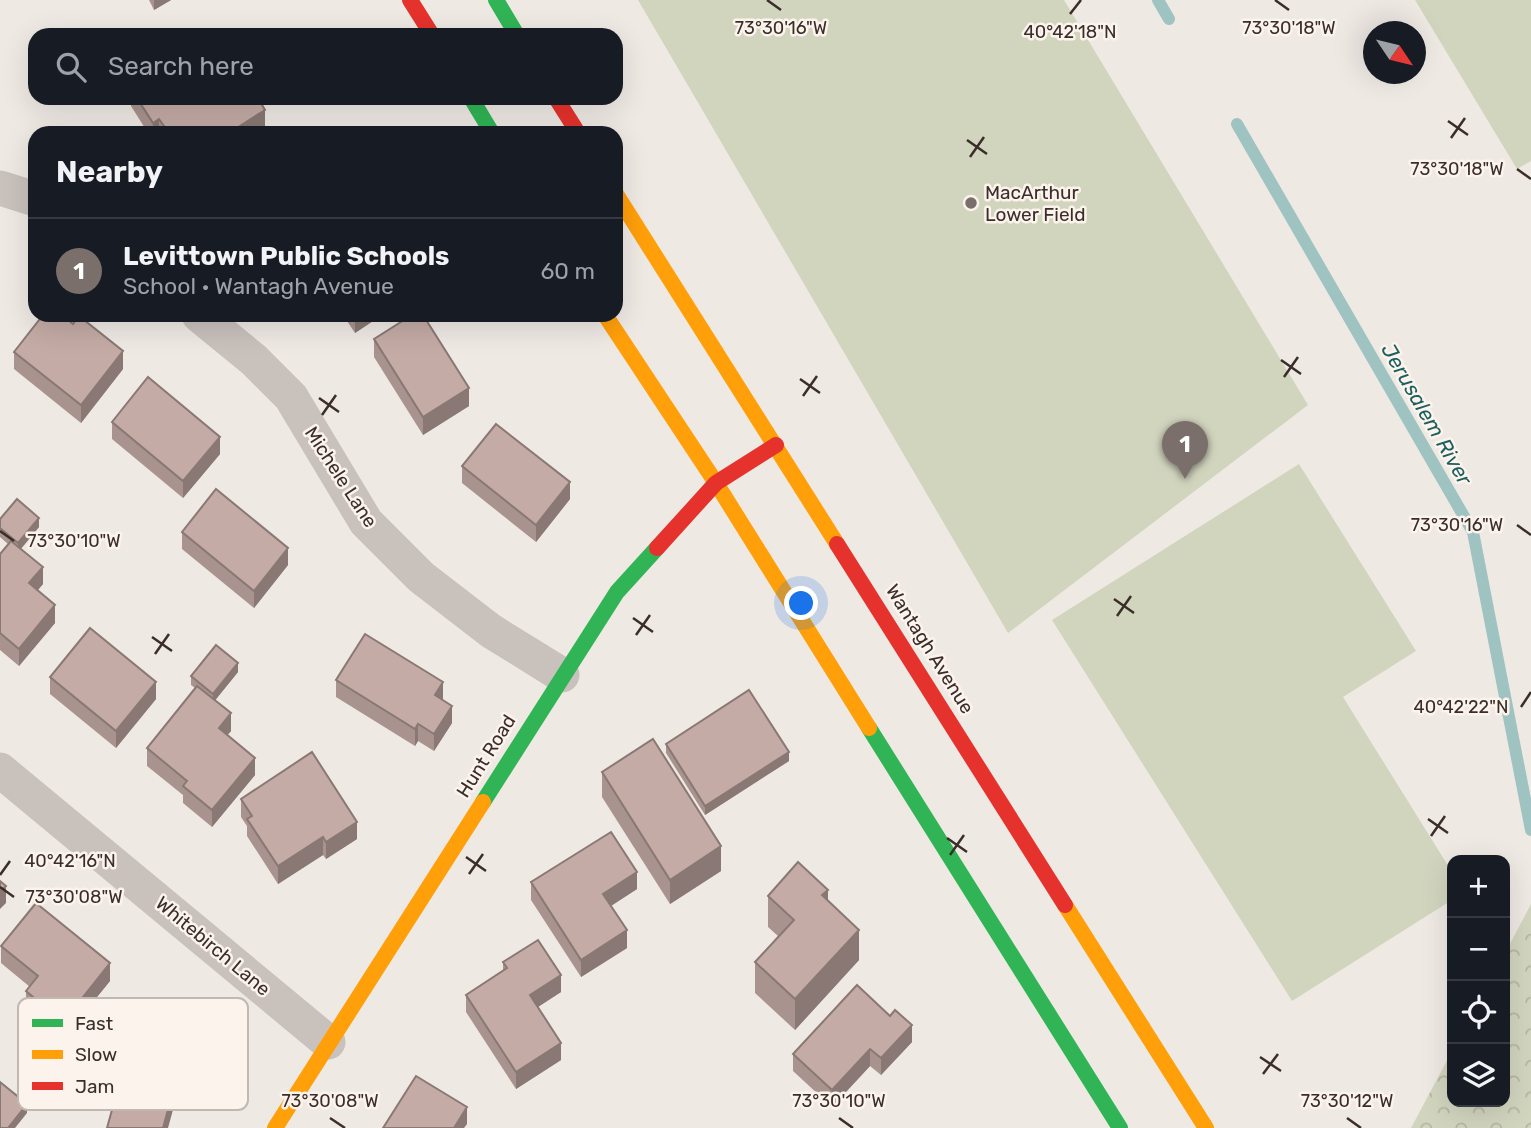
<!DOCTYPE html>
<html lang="en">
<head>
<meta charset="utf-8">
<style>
	:root { --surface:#171b24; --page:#242831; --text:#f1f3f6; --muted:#9ea1a6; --line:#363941; --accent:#7a6f6b }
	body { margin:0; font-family:Rubik,sans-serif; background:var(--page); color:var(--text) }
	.controls { position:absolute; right:21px; bottom:21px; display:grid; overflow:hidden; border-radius:14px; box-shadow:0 7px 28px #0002 }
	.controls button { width:63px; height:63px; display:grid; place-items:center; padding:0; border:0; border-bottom:2px solid var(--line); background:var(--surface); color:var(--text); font:35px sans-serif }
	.compass { position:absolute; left:1363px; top:21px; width:63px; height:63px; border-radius:50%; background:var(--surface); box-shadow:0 7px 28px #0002; rotate:125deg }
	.you { position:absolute; left:802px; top:604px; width:24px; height:24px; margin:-18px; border:5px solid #fff; border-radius:50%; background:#1a73e8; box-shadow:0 0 0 10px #1a73e833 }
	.badge { display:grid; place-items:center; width:46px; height:46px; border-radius:50%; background:var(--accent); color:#fff; font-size:23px; font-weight:700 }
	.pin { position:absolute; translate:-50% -58px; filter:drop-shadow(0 2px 4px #0008) }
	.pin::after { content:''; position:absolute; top:37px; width:24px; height:21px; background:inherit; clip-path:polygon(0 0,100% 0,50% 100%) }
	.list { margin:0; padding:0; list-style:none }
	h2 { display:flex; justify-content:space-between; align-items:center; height:91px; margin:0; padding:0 28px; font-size:30px }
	h2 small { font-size:23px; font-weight:400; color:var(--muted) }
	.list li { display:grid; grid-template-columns:46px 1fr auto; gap:21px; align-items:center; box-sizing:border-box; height:105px; padding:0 28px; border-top:2px solid var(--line) }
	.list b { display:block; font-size:26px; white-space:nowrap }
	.list p { margin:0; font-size:23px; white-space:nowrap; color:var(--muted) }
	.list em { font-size:23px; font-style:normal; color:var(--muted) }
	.icon { flex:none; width:38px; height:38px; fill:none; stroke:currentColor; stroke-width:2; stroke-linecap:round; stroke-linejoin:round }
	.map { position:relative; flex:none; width:1531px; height:1128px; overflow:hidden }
	.search { position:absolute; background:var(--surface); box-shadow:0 7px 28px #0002; left:28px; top:28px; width:595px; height:77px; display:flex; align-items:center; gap:18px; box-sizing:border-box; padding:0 24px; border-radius:21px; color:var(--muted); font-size:26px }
	.panel { position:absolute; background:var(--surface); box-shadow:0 7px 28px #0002; left:28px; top:126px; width:595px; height:196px; border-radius:21px }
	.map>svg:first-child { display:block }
</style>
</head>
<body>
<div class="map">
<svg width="1531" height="1128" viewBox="0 0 1531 1128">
	<defs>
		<pattern id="forest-crowns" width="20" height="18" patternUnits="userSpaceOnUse" patternTransform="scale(1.75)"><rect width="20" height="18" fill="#d2d5be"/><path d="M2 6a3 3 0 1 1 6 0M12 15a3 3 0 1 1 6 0" fill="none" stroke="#b5b7a3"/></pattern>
	</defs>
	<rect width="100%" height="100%" fill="#efe9e4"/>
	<g fill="#d2d5be">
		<polygon points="638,0 1064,0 1308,405 1008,633"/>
		<polygon points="1415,0 1531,0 1531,161 1517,169"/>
		<polygon points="1299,464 1416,651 1343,697 1452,872 1452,900 1292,1001 1052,620"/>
	</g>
	<polygon fill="url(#forest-crowns)" points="1531,904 1531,1128 1411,1128 1452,1051 1452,1102 1505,1102 1505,953"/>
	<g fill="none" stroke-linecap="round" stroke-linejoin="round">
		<g stroke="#9ec3c1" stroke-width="12">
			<polyline points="1158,0 1169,19"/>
			<polyline points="1237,124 1473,532 1531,830"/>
		</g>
		<g stroke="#c9c1bc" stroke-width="35">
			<polyline points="0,188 35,199"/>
			<polyline points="199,315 254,360 291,397 366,522 421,577 491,631 562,675"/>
			<polyline points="0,770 328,1042"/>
		</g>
		<g stroke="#30b455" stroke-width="16">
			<polyline points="496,0 517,35"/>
			<polyline points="471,98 492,133"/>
			<polyline points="869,728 1120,1128"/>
			<polyline points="483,802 617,592 657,548"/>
		</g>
		<g stroke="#ff9f0a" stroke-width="16">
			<polyline points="616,194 837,544"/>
			<polyline points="605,315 716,483 869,728"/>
			<polyline points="1065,905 1206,1128"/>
			<polyline points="275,1128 483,802"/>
		</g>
		<g stroke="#e5322d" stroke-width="16">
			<polyline points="410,0 432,35"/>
			<polyline points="556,98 578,133"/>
			<polyline points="837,544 1065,905"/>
			<polyline points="657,548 716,483 776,445"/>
		</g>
	</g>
	<g fill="#a9938e">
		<polygon points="149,0 171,0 154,10"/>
		<polygon points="131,98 258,98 265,127 256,133 148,133 131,106"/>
		<polygon points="343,315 382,315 355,333"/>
		<polygon points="374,339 469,406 423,435 374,357"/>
		<polygon points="14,352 123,369 81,423 14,369"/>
		<polygon points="112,422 220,454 183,498 112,439"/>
		<polygon points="462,466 570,499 536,542 462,483"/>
		<polygon points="0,519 39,527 21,549 43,584 37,590 55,623 19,666 0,650 0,554 8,544 0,537"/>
		<polygon points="182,532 288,565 254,608 182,549"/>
		<polygon points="238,672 215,700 231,731 227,735 255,775 212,827 183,803 183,795 147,766 147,748 195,688 191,685 191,676"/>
		<polygon points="50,677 156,699 116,748 50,694"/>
		<polygon points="336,680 443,700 452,723 434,751 418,741 415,746 336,697"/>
		<polygon points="666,744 789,761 705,815 666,753"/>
		<polygon points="602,772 721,871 670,904 602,797"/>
		<polygon points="241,799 357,839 326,859 323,855 278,884 247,836 247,826 241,817"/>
		<polygon points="531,882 637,889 611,906 627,948 581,977 531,900"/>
		<polygon points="768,896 828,901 859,960 795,1030 755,993 755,962 778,936 768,927"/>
		<polygon points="1,946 110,981 75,1024 65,1016 53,1031 26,1009 26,991 30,987 1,963"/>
		<polygon points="503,962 561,992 538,1007 561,1060 516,1089 466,1012 466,995 503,970"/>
		<polygon points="912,1042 881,1075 870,1066 832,1107 793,1071 793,1054"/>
	</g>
	<g fill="#897874">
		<polygon points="154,0 171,0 154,10"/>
		<polygon points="265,110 265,127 256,133 229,133"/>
		<polygon points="159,119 159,133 153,133 153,123"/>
		<polygon points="356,315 382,315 355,333 355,316"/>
		<polygon points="123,351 123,369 81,423 81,405"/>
		<polygon points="469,388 469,406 423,435 423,417"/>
		<polygon points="220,437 220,454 183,498 183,481"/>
		<polygon points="570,482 570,499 536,542 536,525"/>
		<polygon points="39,518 39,527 18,552 18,543"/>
		<polygon points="288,548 288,565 254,608 254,591"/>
		<polygon points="43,567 43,584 29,601 29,583"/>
		<polygon points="55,605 55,623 19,666 19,649"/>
		<polygon points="238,663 238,672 213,703 213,694"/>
		<polygon points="156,682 156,699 116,748 116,731"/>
		<polygon points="443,682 443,699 435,712 435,695"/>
		<polygon points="452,706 452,723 434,751 434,734"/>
		<polygon points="231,713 231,731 219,745 219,728"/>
		<polygon points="418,724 418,741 415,746 415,729"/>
		<polygon points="789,752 789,761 705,815 705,806"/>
		<polygon points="255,758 255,775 212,827 212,810"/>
		<polygon points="357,822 357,839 326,859 326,842"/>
		<polygon points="323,837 323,855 278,884 278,866"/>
		<polygon points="721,846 721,871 670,904 670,880"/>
		<polygon points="637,872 637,889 603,911 603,894"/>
		<polygon points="6,886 6,903 0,909 0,892"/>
		<polygon points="828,890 828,921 822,895"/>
		<polygon points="627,930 627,948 581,977 581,960"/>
		<polygon points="859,930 859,960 795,1030 795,999"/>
		<polygon points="110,963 110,981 75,1024 75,1007"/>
		<polygon points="561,975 561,992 530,1012 530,995"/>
		<polygon points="65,999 65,1016 53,1031 53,1014"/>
		<polygon points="912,1025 912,1042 881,1075 881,1058"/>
		<polygon points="190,1030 190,1048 168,1128 163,1128"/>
		<polygon points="561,1043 561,1060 516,1089 516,1072"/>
		<polygon points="870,1049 870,1066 832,1107 832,1090"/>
		<polygon points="27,1104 27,1113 15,1128 8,1128"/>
		<polygon points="467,1107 467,1124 464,1128 454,1128"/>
	</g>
	<g fill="#c4aba5" stroke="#897874" stroke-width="2">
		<polygon points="137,98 258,98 265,110 229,133 169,133 159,119 153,123"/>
		<polygon points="43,315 62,315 73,324 79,316 123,351 81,405 14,352"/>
		<polygon points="412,315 423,315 469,388 423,417 374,339"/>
		<polygon points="148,377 220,437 183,481 112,422"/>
		<polygon points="496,424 570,482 536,525 462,466"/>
		<polygon points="216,489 288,548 254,591 182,532"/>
		<polygon points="17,499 39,518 18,543 0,528 0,519"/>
		<polygon points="11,541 43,567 29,583 55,605 19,649 0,633 0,554"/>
		<polygon points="90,628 156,682 116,731 50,677"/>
		<polygon points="365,634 443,682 435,695 452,706 434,734 418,724 415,729 336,680"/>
		<polygon points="216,645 238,663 213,694 191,676"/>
		<polygon points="197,686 231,713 219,728 255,758 212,810 183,786 187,781 147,748"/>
		<polygon points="749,690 789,752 705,806 666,744"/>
		<polygon points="653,739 721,846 670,880 602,772"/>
		<polygon points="312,752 357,822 326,842 323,837 278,866 247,819 252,816 241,799"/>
		<polygon points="611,832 637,872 603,894 627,930 581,960 531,882"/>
		<polygon points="798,862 828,890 822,895 859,930 795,999 755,962 794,920 768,896"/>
		<polygon points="0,881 6,886 0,892"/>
		<polygon points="36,903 110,963 75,1007 65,999 53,1014 26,991 38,976 1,946"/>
		<polygon points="538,940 561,975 530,995 561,1043 516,1072 466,995 507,968 503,962"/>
		<polygon points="857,985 890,1016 895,1010 912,1025 881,1058 870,1049 832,1090 793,1054"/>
		<polygon points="138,1016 190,1030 163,1128 107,1128"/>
		<polygon points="416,1076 467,1107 454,1128 383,1128"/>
		<polygon points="0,1082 27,1104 8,1128 0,1128"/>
	</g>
	<path fill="none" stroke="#3b2e2a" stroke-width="2.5" d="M 767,0 L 781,10M 1275,0 L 1289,10M 1070,14 L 1081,0M 1448,121 L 1468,135M 1451,138 L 1465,118M 967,140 L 987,154M 970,157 L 984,137M 1517,169 L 1531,179M 1281,360 L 1301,374M 1284,377 L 1298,357M 800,379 L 820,393M 803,396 L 817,376M 319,398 L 339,412M 322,415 L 336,395M 1517,525 L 1531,535M 0,531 L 14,541M 1114,599 L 1134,613M 1117,616 L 1131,596M 633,618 L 653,632M 636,635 L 650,615M 152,637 L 172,651M 155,654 L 169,634M 1521,707 L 1531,692M 1428,819 L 1448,833M 1431,836 L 1445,816M 947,838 L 967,852M 950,855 L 964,835M 466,857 L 486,871M 469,874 L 483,854M 0,875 L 10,861M 0,887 L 14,897M 1260,1057 L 1281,1071M 1263,1074 L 1278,1054M 330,1118 L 345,1128M 839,1118 L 853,1128M 1347,1118 L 1361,1128"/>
	<circle fill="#7a6f6b" stroke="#fbf3ec" stroke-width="2.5" cx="971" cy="203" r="7"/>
	<g text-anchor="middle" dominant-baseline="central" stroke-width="5" stroke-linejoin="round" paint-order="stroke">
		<g font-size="19" fill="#3b2e2a" stroke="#fbf3ec" text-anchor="start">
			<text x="985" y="192">MacArthur<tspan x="985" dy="22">Lower Field</tspan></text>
		</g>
		<g font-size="19" fill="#3b2e2a" stroke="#fbf3ec">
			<text transform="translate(341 477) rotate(57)">Michele Lane</text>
			<text transform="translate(930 649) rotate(58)">Wantagh Avenue</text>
			<text transform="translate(486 756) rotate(-58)">Hunt Road</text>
			<text transform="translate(213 946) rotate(40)">Whitebirch Lane</text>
		</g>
		<g font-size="21" font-style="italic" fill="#1c5f5f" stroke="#fbf3ec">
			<text transform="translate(1427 414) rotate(60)">Jerusalem River</text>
		</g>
	</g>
	<rect x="18" y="998" width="230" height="112" rx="10" fill="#fbf3ec" stroke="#c1b8b2" stroke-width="2"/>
	<rect x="32" y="1019" width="31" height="8" fill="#30b455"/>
	<rect x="32" y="1050" width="31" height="9" fill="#ff9f0a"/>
	<rect x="32" y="1082" width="31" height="8" fill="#e5322d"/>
	<g font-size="19" fill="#3b2e2a">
		<text x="75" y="1030">Fast</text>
		<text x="75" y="1061">Slow</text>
		<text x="75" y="1093">Jam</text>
	</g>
	<g font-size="18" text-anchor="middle" fill="#3b2e2a" stroke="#fbf3ec" stroke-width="5" stroke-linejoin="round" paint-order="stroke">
		<text x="781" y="34">73°30'16"W</text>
		<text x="1289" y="34">73°30'18"W</text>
		<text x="1070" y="38">40°42'18"N</text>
		<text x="1457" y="175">73°30'18"W</text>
		<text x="1457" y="531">73°30'16"W</text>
		<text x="74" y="547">73°30'10"W</text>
		<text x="1461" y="713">40°42'22"N</text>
		<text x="70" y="867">40°42'16"N</text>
		<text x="74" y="903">73°30'08"W</text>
		<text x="330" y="1107">73°30'08"W</text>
		<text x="839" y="1107">73°30'10"W</text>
		<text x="1347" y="1107">73°30'12"W</text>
	</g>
</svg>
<div class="controls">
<button>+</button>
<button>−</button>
<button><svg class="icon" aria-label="locate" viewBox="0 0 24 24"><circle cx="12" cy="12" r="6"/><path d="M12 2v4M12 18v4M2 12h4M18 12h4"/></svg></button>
<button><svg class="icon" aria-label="layers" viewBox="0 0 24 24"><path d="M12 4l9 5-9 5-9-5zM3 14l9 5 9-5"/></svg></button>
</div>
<svg class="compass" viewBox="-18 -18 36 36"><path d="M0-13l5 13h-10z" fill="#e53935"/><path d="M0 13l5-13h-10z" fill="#9ea1a6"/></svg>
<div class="you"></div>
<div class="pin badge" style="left:1185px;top:479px">1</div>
<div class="search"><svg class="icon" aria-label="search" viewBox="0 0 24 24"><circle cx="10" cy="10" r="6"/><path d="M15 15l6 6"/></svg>Search here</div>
<section class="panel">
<h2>Nearby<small></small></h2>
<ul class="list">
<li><span class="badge">1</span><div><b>Levittown Public Schools</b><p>School · Wantagh Avenue</p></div><em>60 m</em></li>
</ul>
</section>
</div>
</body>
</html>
